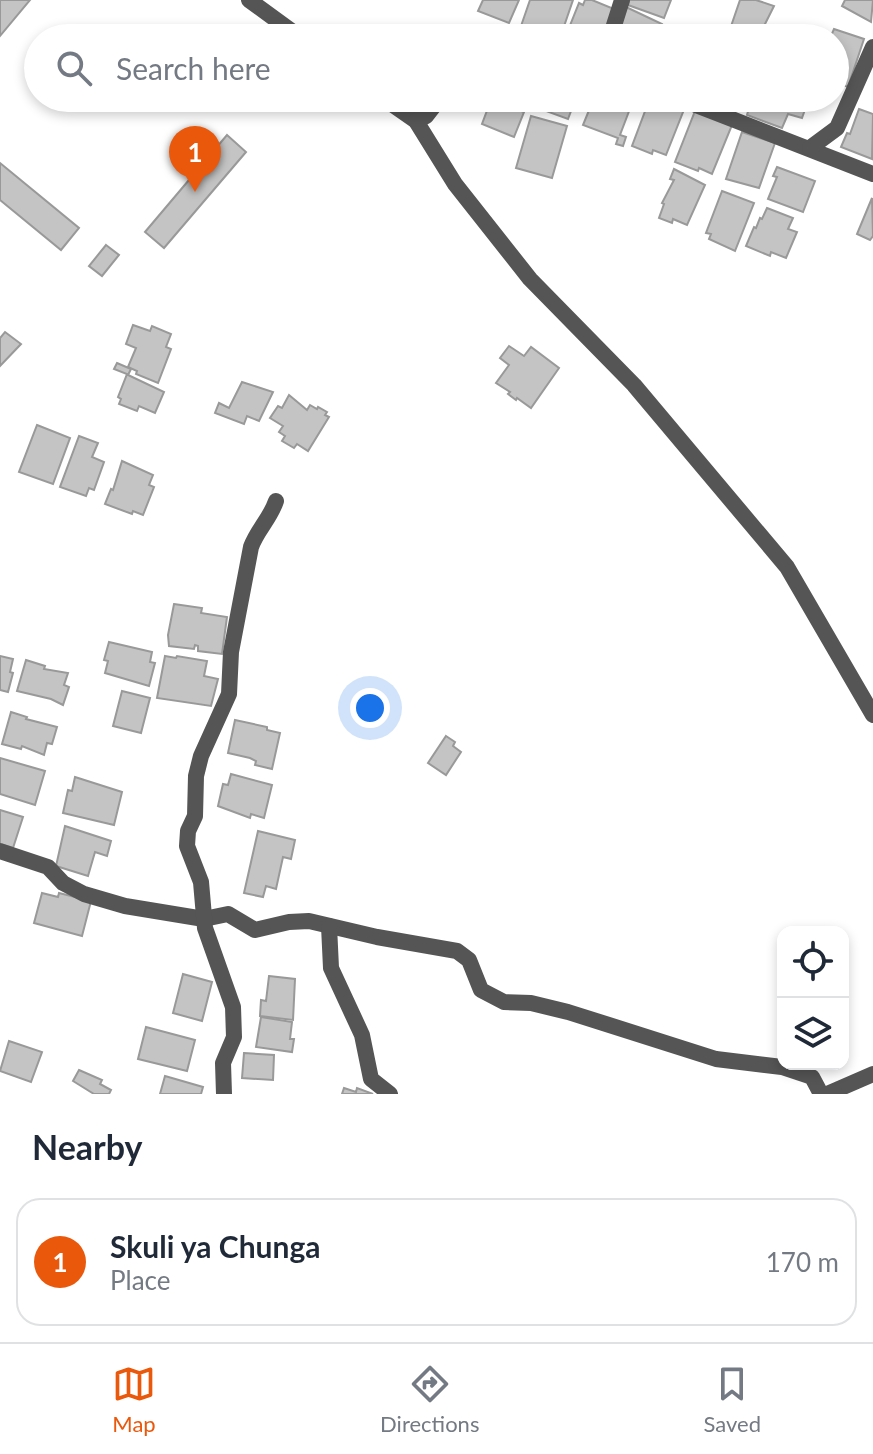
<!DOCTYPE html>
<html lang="en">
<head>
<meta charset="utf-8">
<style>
	:root { --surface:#fff; --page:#f6f6f7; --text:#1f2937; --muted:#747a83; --line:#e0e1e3; --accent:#ea580c }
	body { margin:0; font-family:Lato,sans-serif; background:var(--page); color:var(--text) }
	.controls { position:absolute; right:24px; bottom:24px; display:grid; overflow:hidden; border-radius:16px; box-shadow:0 4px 12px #0003 }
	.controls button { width:72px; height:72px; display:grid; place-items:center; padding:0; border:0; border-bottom:2px solid var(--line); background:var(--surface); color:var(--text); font:40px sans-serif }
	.you { position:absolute; left:370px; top:708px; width:28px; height:28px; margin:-20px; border:6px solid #fff; border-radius:50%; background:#1a73e8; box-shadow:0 0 0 12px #1a73e833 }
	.badge { display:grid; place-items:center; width:52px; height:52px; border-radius:50%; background:var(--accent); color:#fff; font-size:26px; font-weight:700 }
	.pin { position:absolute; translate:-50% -66px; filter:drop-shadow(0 2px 4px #0008) }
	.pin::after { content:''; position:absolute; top:42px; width:28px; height:24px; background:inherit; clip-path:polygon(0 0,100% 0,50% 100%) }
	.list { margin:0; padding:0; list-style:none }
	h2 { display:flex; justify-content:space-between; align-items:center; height:104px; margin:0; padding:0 32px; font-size:34px }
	h2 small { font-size:26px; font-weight:400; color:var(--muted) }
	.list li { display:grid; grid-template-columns:52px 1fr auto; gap:24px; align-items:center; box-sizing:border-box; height:128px; margin:0 16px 16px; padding:0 16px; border:2px solid var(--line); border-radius:24px }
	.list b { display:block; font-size:30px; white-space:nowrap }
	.list p { margin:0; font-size:26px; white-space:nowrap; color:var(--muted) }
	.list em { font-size:26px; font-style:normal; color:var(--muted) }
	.icon { flex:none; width:44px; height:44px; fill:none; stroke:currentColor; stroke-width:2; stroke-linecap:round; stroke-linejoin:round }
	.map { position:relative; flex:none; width:873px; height:1094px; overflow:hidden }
	.search { position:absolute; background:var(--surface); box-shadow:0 4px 12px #0003; left:24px; right:24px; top:24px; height:88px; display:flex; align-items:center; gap:20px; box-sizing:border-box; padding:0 28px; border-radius:44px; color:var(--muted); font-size:30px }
	.sheet { height:248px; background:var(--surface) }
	nav { display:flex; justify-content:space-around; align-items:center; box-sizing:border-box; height:112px; border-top:2px solid var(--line); background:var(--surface); font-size:22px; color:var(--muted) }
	nav a { display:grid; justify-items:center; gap:4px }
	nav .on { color:var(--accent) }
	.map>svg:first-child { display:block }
</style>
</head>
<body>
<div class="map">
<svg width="873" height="1094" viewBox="0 0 873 1094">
	<rect width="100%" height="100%" fill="#fff"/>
	<g fill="#c4c4c4" stroke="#999" stroke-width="2">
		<polygon points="0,0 30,0 0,36"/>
		<polygon points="483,0 519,0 509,23 478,11"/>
		<polygon points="530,0 573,0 560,38 546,38 523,30 524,27 521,26"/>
		<polygon points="585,0 592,0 614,9 603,38 592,34 590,38 565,38 579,3 583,5"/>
		<polygon points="629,0 671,0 664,18 628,5"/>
		<polygon points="740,0 756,0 774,6 758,38 727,38"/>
		<polygon points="845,0 873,0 871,22 842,6"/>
		<polygon points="626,7 662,24 657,38 615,38"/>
		<polygon points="834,29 864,39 848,87 835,82 835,38 830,38"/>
		<polygon points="507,98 532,98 529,106"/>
		<polygon points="538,98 576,98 568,119 535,107"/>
		<polygon points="594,98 630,98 627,105 631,106 620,135 626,137 623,146 616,144 618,138 583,125"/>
		<polygon points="650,98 661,98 685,107 666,155 653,150 652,154 632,146"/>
		<polygon points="711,98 737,98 733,107"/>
		<polygon points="752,98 809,98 802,118 788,114 782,128 747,115"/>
		<polygon points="491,100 524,112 514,137 482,124"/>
		<polygon points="859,109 873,114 872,159 841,147 847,133 850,134"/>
		<polygon points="695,111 732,125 712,174 699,168 698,171 675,162"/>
		<polygon points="531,116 567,126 552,178 516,168"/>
		<polygon points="742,132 775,143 759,188 726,179"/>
		<polygon points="227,135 246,152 164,248 145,232"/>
		<polygon points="0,163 79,228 61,250 0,200"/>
		<polygon points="777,167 815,181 803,212 768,199 777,177 773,176"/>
		<polygon points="674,169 705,185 687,225 673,219 672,223 659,218 664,204 662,203 674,180 670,179"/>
		<polygon points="722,191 754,203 735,251 709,239 711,234 706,233"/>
		<polygon points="872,198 873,236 870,240 857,234"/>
		<polygon points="767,208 793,218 788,229 797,232 786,258 771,252 770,256 746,246 754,227 756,228 760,218 762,219"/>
		<polygon points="106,245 119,255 102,276 89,266"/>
		<polygon points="133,325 150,331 152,326 171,334 166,347 171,349 158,383 136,374 137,371 128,367 136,348 126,344"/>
		<polygon points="5,332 21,344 0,366 0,338"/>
		<polygon points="509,346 524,356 531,347 559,368 531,408 517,398 516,400 508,394 510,392 496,383 509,365 500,358"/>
		<polygon points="117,363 131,369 128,375 164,392 155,413 139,406 137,411 119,404 121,399 118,397 127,374 114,369"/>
		<polygon points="242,382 273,392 259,421 247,416 244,424 215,413 219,403 229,408"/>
		<polygon points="289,395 307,410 310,405 317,409 318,407 327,412 325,415 329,417 308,451 297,444 294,448 282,441 285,436 279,432 283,426 270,418 278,406 282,408"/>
		<polygon points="37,425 70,438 53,484 19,472"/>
		<polygon points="79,436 98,443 92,457 104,462 94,490 89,488 86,496 60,487"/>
		<polygon points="122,461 153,475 149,485 154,487 143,515 133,511 132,514 105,504 111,489 113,490"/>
		<polygon points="174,604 202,608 201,613 227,617 222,654 198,651 198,646 195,645 194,649 169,646 168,635"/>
		<polygon points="109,642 152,652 150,662 155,663 149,686 105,673 108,661 104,660"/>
		<polygon points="0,656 13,659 10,672 13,673 8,692 0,690"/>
		<polygon points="165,656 176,658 177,656 207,661 204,676 218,679 211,706 157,698"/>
		<polygon points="26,660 45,666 44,669 68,673 64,685 69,687 63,705 51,699 17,691"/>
		<polygon points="122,691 150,698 141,733 113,726"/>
		<polygon points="11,712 27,717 26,719 57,727 52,744 47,743 44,755 22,746 21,749 2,744"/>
		<polygon points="235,720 267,727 267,730 280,733 272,769 255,765 256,761 250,758 228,753"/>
		<polygon points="446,736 455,742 453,746 461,752 446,775 428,763"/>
		<polygon points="0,758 45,771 35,805 0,794"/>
		<polygon points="231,774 272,785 264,818 251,814 250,818 218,806 223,784 228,785"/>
		<polygon points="75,777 122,792 114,825 63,813 68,790 72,791"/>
		<polygon points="0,810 23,817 13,848 0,844"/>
		<polygon points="65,826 111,841 107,856 95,852 88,876 56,866"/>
		<polygon points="258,831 295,840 291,859 283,857 276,889 266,886 263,897 244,893"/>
		<polygon points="42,893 58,897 59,893 91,901 82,936 34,923"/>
		<polygon points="183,974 212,982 202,1021 173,1013"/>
		<polygon points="269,976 295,979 293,1020 260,1016 261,1000 266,1001"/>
		<polygon points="261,1017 292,1022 290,1039 294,1039 292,1052 256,1047"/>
		<polygon points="146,1027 195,1040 187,1071 138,1059"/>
		<polygon points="9,1041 42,1052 31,1082 0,1071"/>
		<polygon points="244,1053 274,1055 273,1080 242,1078"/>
		<polygon points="79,1070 102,1080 100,1084 111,1090 109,1094 94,1094 73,1081"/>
		<polygon points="165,1076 203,1087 201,1094 160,1094"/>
		<polygon points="344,1088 356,1092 357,1088 373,1094 342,1094"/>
	</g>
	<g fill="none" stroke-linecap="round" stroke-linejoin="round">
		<g stroke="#555" stroke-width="16">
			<polyline points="249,0 301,38"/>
			<polyline points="610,38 622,0"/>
			<polyline points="383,98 416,121 455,184 530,279 634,385 787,567 873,715"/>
			<polyline points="678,98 873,174"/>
			<polyline points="416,121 426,116 440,98"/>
			<polyline points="810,148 837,128 873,47"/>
			<polyline points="0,851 48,867 63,883 84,894 125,906 204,919 228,914 255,930 289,922 309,921 377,937 457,951 469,960 481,990 504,1002 531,1003 568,1012 716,1059 782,1067 812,1077 821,1094"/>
			<polyline points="329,926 331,968 362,1035 371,1079 390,1094"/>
			<path d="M 224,1094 L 223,1063 L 234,1037 L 233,1007 L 205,928 L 201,882 L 187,846 L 188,831 L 195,816 L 196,776 L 201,756 L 229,694 L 231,652 L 251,547 C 257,530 270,519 276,501"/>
			<polyline points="827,1094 873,1074"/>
		</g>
	</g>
</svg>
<div class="controls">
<button><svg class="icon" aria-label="locate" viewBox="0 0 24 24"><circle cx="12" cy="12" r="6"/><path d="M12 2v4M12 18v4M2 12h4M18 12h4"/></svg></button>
<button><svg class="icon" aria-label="layers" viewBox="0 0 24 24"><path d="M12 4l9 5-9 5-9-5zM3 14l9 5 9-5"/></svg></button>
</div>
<div class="you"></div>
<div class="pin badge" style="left:195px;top:192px">1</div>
<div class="search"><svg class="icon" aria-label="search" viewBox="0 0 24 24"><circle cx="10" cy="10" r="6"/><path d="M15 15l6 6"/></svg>Search here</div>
</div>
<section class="sheet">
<h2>Nearby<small></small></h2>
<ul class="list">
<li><span class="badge">1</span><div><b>Skuli ya Chunga</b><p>Place</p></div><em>170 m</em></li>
</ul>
</section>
<nav>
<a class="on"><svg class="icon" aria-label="map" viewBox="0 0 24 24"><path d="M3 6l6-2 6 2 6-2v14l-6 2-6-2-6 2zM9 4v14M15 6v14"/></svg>Map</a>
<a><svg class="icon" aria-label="directions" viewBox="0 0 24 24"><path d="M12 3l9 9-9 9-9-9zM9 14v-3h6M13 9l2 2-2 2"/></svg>Directions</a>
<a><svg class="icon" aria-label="saved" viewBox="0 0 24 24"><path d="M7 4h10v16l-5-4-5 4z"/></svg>Saved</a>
</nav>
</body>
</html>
